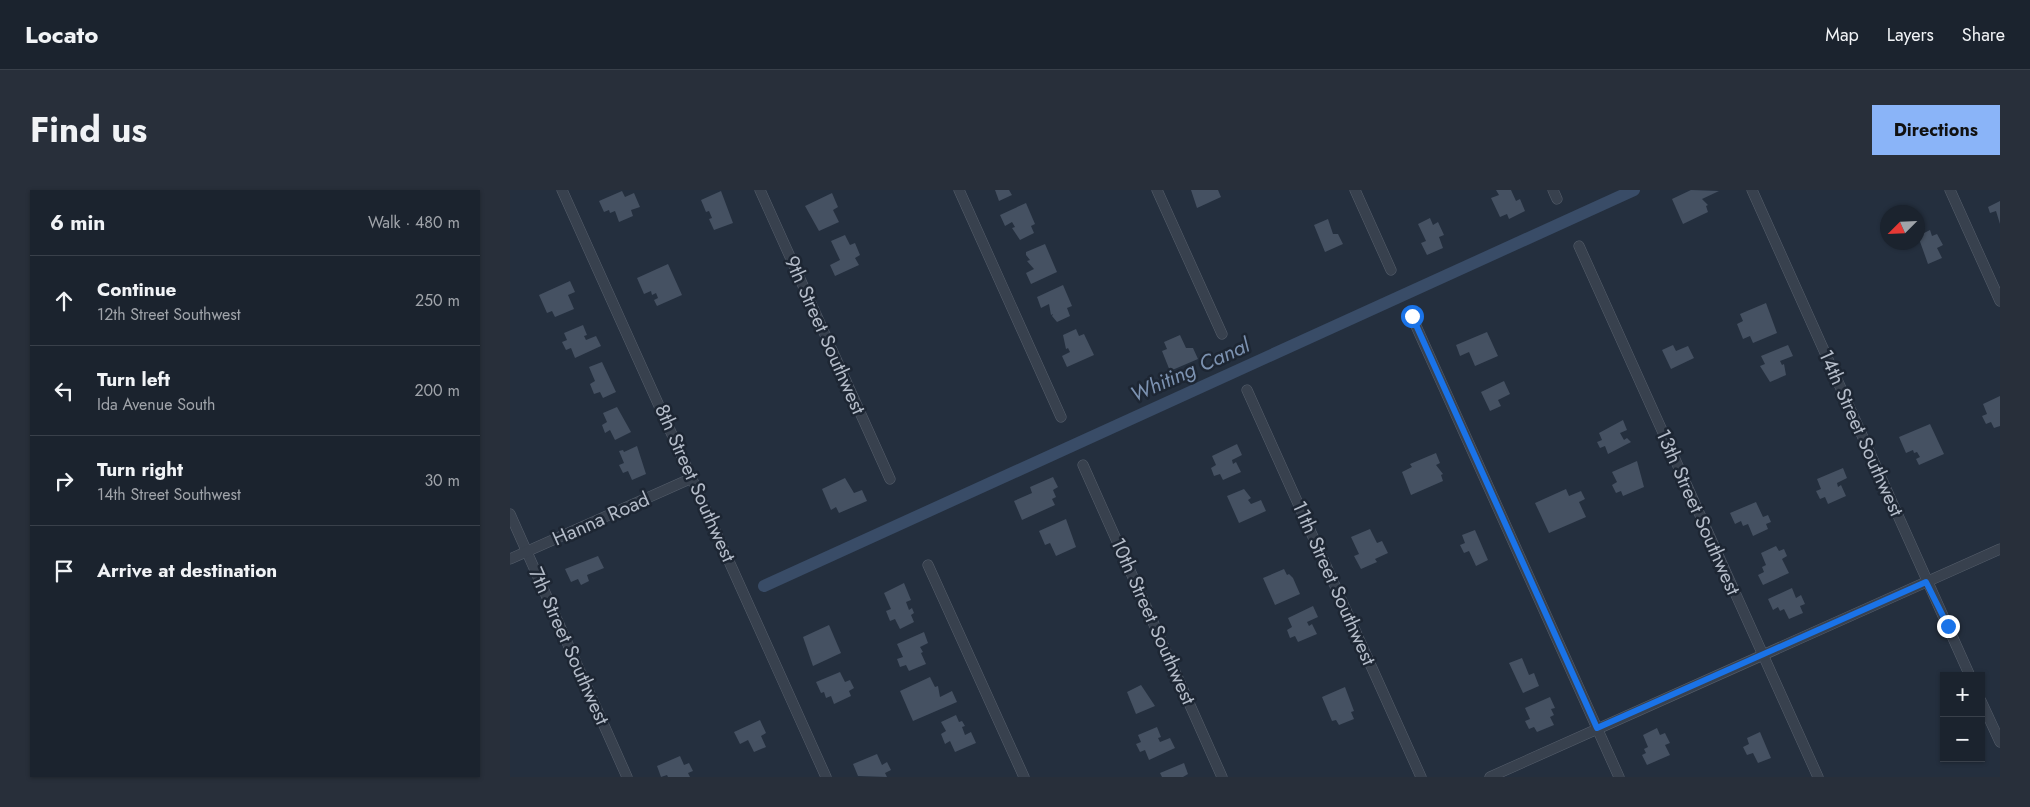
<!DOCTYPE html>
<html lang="en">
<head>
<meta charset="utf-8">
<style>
	:root { --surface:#1b232e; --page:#282f3a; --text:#f1f3f6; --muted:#a0a4aa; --line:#39404a; --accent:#8ab4f8 }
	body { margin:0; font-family:Jost,sans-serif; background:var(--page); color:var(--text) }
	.controls { position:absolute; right:15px; bottom:15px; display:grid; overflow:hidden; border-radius:0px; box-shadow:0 1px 4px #0004 }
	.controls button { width:45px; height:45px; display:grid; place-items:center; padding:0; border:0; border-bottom:1px solid var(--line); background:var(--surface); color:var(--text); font:25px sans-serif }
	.compass { position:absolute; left:1370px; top:15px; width:45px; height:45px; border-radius:50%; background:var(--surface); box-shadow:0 1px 4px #0004; rotate:246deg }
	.stop { position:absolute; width:15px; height:15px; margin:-11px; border:4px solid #1a73e8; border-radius:50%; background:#fff }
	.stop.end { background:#1a73e8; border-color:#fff; box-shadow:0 1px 5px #0008 }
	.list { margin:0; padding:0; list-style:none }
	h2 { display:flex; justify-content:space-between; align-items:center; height:65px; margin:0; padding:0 20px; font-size:21px }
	h2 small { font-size:16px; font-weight:400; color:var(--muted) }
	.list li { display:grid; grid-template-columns:32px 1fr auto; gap:15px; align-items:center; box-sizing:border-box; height:90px; padding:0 20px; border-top:1px solid var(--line) }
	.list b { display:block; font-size:19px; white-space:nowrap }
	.list p { margin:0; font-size:16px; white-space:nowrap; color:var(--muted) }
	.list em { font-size:16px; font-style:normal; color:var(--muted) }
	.icon { flex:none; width:28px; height:28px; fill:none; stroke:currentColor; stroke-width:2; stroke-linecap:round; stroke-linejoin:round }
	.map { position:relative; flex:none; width:1490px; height:587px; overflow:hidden; border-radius:0px }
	header { display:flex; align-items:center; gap:30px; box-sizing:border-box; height:70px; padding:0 25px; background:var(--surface); border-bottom:1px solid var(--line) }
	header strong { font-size:24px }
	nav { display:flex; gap:28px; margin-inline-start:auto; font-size:18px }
	.intro { display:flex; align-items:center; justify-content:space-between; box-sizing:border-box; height:120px; padding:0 30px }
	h1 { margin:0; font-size:35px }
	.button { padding:12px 22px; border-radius:0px; background:var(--accent); color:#111; font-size:18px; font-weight:700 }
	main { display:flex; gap:30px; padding:0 30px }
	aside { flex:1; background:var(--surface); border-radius:0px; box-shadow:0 1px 4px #0004 }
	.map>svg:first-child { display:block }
</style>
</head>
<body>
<header>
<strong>Locato</strong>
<nav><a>Map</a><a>Layers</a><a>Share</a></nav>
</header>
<div class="intro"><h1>Find us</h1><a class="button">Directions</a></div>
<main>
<aside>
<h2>6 min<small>Walk · 480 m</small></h2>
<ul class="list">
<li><svg class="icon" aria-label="ahead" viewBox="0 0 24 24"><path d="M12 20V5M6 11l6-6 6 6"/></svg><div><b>Continue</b><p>12th Street Southwest</p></div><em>250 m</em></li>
<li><svg class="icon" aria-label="left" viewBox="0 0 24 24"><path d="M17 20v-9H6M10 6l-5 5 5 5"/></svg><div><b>Turn left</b><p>Ida Avenue South</p></div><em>200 m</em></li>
<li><svg class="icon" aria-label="right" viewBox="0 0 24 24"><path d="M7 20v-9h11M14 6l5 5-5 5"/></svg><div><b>Turn right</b><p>14th Street Southwest</p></div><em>30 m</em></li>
<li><svg class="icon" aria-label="arrive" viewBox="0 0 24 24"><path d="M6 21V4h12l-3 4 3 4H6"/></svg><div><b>Arrive at destination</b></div></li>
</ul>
</aside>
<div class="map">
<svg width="1490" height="587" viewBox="0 0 1490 587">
	<rect width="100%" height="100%" fill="#242f3e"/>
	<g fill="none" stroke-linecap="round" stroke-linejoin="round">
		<polyline stroke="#394c67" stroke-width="12" points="254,396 1124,0"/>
	</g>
	<g fill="#455162">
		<polygon points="485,0 499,0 502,5 489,11"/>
		<polygon points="681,0 708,0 711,7 687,18"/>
		<polygon points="986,0 1001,0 1006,11 1010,9 1015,21 999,29 997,24 990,27 981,8 989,5"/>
		<polygon points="1181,0 1209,1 1192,9 1198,15 1196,16 1198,22 1173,34 1162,9"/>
		<polygon points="112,1 115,7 124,3 130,17 121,20 123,26 109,32 105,21 100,23 99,20 94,22 89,11"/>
		<polygon points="211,1 223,33 204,40 199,29 202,28 199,21 196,22 191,10"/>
		<polygon points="322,3 328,17 323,20 329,32 309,41 295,16"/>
		<polygon points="1490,11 1490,34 1486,21 1480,23 1478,17"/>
		<polygon points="516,13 525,34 521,36 524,43 510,50 502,38 505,37 502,32 495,36 490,25"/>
		<polygon points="920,28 923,35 928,32 934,45 929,47 933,58 917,65 911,53 916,51 908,34"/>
		<polygon points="818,29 823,44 828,44 833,54 815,62 804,35"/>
		<polygon points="1420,40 1422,46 1427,44 1433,55 1427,58 1432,68 1418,74 1408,46"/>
		<polygon points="335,45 340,55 345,53 350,65 345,68 349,75 325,86 320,75 330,70 321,51"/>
		<polygon points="535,54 547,82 521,94 516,83 524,79 517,71 520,70 516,65 516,62"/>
		<polygon points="158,74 172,105 147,116 144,110 148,108 146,103 142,105 141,101 134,104 127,88"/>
		<polygon points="60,91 65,102 58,105 64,119 45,127 42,121 37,123 29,105"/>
		<polygon points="553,95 562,116 557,118 560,126 547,132 542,126 543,124 541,125 539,114 531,118 527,107"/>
		<polygon points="1256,113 1267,143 1243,153 1240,146 1233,149 1227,134 1233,131 1230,124"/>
		<polygon points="73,135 77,145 74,146 76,150 86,146 91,156 65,168 61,158 56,160 52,152 57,150 54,143"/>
		<polygon points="566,139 569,146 574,144 584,165 557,177 552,166 560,162 558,158 556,159 553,145"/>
		<polygon points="977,142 988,166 965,176 959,162 950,166 946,155"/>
		<polygon points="670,145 676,158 683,158 688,169 660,181 652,161 657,159 654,152"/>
		<polygon points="1163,155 1166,161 1178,156 1184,168 1161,179 1152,160"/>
		<polygon points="1278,155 1283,166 1270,171 1272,175 1274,174 1276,185 1260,192 1250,176 1255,174 1251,166"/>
		<polygon points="92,172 106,202 93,208 90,202 84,204 80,194 85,191 79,177"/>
		<polygon points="994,191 1000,204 988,210 991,216 980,221 971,202"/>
		<polygon points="1490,206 1490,236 1484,238 1481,232 1476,234 1472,226 1477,224 1473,214"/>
		<polygon points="107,217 121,242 105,250 100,240 95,243 92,235 97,232 93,223"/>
		<polygon points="1113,230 1117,240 1110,243 1114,250 1117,248 1121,252 1098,264 1095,256 1090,258 1087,252 1092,250 1089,243"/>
		<polygon points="1420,234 1434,264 1409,275 1406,269 1410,267 1407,262 1404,263 1403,260 1396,263 1389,247"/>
		<polygon points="727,254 732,265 722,270 723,274 726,272 731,282 713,290 710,284 704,286 701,278 706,275 702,266"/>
		<polygon points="127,256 136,284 122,290 118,281 113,283 109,275 114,273 109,261 113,260 114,262"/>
		<polygon points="926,263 930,273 926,275 933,284 931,285 933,291 901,305 892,282 902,277 900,274"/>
		<polygon points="1127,271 1134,297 1113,306 1111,301 1106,303 1102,295 1107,292 1102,282"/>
		<polygon points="1333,278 1337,288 1327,293 1328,297 1331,295 1336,306 1318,314 1315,307 1310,309 1306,301 1311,299 1307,289"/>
		<polygon points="543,287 548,297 543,300 546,307 542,309 545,315 512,330 504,311 522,303 520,297"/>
		<polygon points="335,288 344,303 352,300 357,311 329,323 326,317 321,320 312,299"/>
		<polygon points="734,299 741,308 738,310 741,314 751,310 756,321 729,333 717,306"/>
		<polygon points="1056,299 1059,306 1071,301 1075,309 1069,312 1076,327 1039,343 1025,313"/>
		<polygon points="1246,312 1253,327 1258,325 1261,332 1256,334 1258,339 1243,346 1238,334 1233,336 1231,331 1225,334 1220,323"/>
		<polygon points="556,329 566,357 546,366 540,353 535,355 529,341"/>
		<polygon points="860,339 867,353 872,351 878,363 865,369 867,372 851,379 844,366 849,364 841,347"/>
		<polygon points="965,340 978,370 966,376 959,361 954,363 950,355 955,353 952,345"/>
		<polygon points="1266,356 1269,361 1274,359 1277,366 1272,369 1279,383 1253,395 1248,385 1254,382 1252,377 1256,375 1251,363"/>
		<polygon points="88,366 94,378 77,385 79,391 71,395 68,389 61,392 55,379"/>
		<polygon points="774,379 777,385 779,384 783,388 790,404 765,415 753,388"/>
		<polygon points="394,393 401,410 396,412 399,420 402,418 404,423 401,425 404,432 390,439 385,429 380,431 376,421 381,419 374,403"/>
		<polygon points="1282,398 1286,408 1291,405 1295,414 1290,416 1293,423 1279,429 1274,419 1270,421 1268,417 1263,420 1258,409"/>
		<polygon points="803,416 808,427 797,432 799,436 802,434 807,444 788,452 785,446 780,448 777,440 782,437 778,428"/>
		<polygon points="319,435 331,463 303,476 293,447"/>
		<polygon points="414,442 418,453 410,457 413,462 411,463 416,474 399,481 396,475 390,477 387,469 393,467 387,454"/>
		<polygon points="1012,468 1019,485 1024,483 1029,496 1013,503 999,473"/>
		<polygon points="330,482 335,492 340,490 344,498 339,501 341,506 324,514 321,506 316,508 314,502 311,503 306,492"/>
		<polygon points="420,487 425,497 428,496 430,507 442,501 447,512 403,531 390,501"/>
		<polygon points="631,495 645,516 626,524 617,502"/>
		<polygon points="835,497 844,521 841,522 844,529 829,535 826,530 822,531 812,507"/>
		<polygon points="1040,507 1045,518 1041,519 1044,525 1040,527 1044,535 1027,542 1024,537 1019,539 1015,531 1020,529 1015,518"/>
		<polygon points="446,525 449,532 452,531 455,536 452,537 455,545 461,542 466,553 445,562 440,551 435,554 431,544 436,541 431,532"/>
		<polygon points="250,530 256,543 251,546 256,557 244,562 238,550 230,554 224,542"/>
		<polygon points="647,537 651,547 648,548 650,552 660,548 665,558 639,570 635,560 630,562 626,554 631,552 628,545"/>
		<polygon points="1147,538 1150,545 1155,543 1160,553 1155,555 1160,565 1137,575 1132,565 1136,563 1134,559 1138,557 1133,545"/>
		<polygon points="1250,542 1261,568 1248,573 1243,563 1237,565 1233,557 1239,554 1237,548"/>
		<polygon points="367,564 372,575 377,572 381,580 375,583 377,587 348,586 343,574"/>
		<polygon points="170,566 174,575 179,573 183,581 178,583 180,587 158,587 157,585 151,587 147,576"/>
		<polygon points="674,573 678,584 673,587 652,587 650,583"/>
	</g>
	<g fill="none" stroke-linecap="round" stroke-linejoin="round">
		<defs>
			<g id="minor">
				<polyline points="52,0 316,587"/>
				<polyline points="250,0 380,289"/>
				<polyline points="449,0 551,227"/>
				<polyline points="647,0 712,144"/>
				<polyline points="845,0 881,80"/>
				<polyline points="1043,0 1047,9"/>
				<polyline points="1242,0 1460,486"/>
				<polyline points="1440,0 1490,111"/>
				<polyline points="1069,56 1308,587"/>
				<polyline points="902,127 1109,587"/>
				<polyline points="737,200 911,587"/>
				<polyline points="573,275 712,587"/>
				<polyline points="0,324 117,587"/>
				<polyline points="0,369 182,288"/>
				<polyline points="418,375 514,587"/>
				<polyline points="1471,511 1490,552"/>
				<polyline points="980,587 1490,359"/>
			</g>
		</defs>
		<use href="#minor" stroke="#565f6c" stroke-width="11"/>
		<use href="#minor" stroke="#38414e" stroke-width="10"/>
	</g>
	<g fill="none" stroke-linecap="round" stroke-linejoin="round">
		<polyline stroke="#1a73e8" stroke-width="6" points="902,126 1087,538 1416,392 1438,436"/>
	</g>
	<g text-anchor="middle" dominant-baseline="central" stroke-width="5" stroke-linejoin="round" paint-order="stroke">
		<g font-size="20" fill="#b4bcc9" stroke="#1d2633">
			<text transform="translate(315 145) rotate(66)">9th Street Southwest</text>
			<text transform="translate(1351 243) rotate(66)">14th Street Southwest</text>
			<text transform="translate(185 293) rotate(66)">8th Street Southwest</text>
			<text transform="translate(1188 322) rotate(66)">13th Street Southwest</text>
			<text transform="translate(91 329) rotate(-24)">Hanna Road</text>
			<text transform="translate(824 393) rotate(66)">11th Street Southwest</text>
			<text transform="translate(643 431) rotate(66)">10th Street Southwest</text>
			<text transform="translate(59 456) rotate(66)">7th Street Southwest</text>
		</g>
		<g font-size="21" font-style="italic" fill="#7c92b1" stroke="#1d2633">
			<text transform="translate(680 180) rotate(-24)">Whiting Canal</text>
		</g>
	</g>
</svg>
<div class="controls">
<button>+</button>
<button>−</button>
</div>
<svg class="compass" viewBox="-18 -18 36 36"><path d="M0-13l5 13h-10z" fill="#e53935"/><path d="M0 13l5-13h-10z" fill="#a0a4aa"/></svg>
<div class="stop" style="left:902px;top:126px"></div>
<div class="stop end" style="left:1438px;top:436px"></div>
</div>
</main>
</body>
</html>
